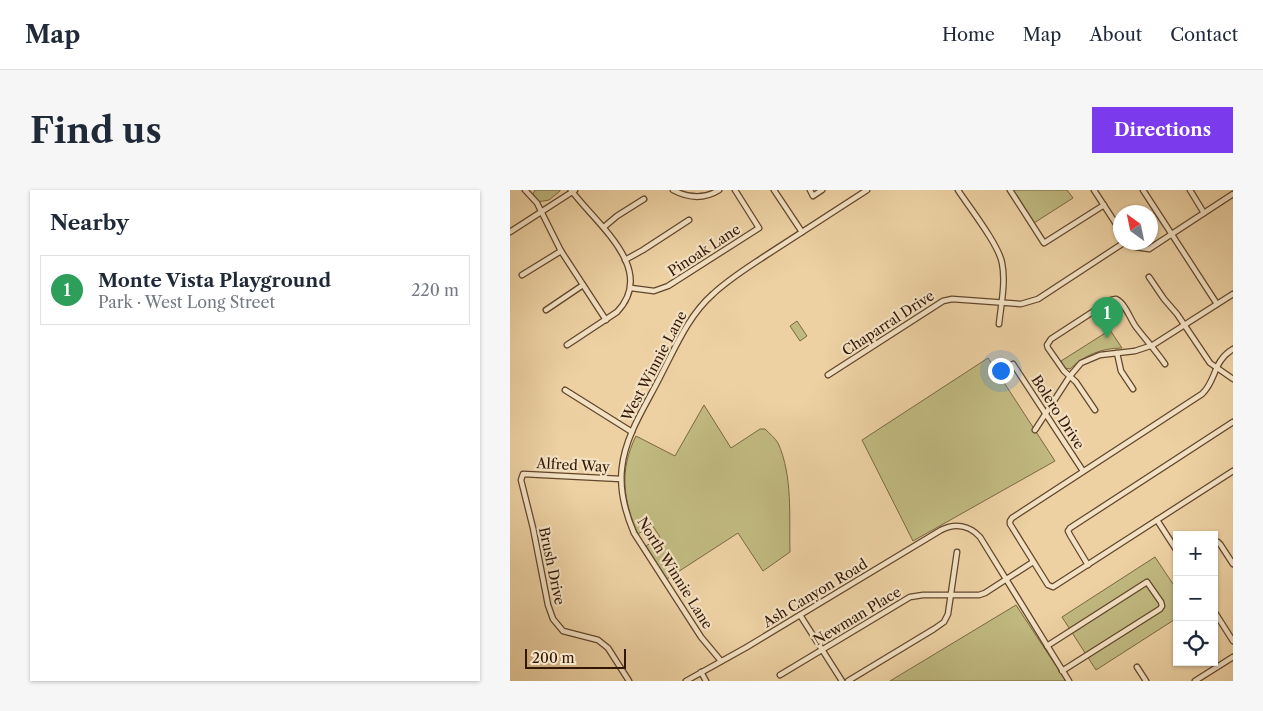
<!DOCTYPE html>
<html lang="en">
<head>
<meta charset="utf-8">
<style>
	:root { --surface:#fff; --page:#f6f6f7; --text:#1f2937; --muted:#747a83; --line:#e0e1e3; --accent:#7c3aed }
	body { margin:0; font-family:"Libre Caslon Text",serif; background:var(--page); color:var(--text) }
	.controls { position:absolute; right:15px; bottom:15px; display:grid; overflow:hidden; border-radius:0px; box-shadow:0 1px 4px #0004 }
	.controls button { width:45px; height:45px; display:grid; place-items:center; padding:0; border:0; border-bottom:1px solid var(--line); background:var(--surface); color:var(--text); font:25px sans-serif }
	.compass { position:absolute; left:603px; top:15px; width:45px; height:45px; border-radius:50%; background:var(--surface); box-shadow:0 1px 4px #0004; rotate:327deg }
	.scale { position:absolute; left:15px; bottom:12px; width:101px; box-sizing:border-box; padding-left:5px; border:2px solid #331705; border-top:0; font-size:14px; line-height:18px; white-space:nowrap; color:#331705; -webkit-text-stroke:4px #f3e1c3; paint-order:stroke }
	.you { position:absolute; left:490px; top:180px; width:18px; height:18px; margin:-12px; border:4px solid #fff; border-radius:50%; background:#1a73e8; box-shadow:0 0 0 8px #1a73e833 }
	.badge { display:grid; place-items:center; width:32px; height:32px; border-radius:50%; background:var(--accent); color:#fff; font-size:16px; font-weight:700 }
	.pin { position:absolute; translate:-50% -41px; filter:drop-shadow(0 1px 2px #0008) }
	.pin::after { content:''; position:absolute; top:26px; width:18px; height:15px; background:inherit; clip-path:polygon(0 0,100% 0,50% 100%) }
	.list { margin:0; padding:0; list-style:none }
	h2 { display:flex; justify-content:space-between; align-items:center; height:65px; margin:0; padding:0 20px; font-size:21px }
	h2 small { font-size:16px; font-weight:400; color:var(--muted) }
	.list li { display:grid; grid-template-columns:32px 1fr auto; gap:15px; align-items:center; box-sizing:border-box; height:70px; margin:0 10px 10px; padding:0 10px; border:1px solid var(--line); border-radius:0px }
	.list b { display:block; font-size:19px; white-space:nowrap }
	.list p { margin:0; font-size:16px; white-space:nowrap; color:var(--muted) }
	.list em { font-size:16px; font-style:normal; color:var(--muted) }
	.icon { flex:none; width:28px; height:28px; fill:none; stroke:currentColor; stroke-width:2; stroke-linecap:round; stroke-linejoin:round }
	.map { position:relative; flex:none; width:723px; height:491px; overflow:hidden; border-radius:0px }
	header { display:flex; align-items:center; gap:30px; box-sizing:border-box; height:70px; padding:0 25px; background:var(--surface); border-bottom:1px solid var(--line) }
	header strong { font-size:24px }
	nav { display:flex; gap:28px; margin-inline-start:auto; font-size:18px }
	.intro { display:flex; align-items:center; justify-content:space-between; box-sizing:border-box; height:120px; padding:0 30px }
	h1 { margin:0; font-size:35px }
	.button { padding:12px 22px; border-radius:0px; background:var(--accent); color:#fff; font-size:18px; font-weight:700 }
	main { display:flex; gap:30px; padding:0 30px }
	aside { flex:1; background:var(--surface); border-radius:0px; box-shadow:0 1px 4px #0004 }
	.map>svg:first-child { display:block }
</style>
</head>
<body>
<header>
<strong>Map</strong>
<nav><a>Home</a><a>Map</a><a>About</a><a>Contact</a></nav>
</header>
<div class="intro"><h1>Find us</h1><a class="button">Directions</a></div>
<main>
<aside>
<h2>Nearby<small></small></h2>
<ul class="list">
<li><span class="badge" style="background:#2e9e5b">1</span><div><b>Monte Vista Playground</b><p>Park · West Long Street</p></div><em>220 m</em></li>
</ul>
</aside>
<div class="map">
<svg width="723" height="491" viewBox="0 0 723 491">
	<rect width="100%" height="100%" fill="#edd1a3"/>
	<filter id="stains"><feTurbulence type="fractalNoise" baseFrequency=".004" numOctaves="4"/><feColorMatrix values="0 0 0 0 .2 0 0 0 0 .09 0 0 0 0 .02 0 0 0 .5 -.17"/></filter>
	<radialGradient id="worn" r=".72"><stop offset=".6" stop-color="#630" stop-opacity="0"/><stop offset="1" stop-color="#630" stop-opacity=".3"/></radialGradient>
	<g fill="#c0b980" stroke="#7a6842">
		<polygon points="25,0 50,0 50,1 39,10 27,12 22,6"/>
		<polygon points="502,0 557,0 563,8 524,33"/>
		<polygon points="287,131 297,146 290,151 280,136"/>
		<path d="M 600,140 L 612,158 C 592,158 574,165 560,179 L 555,178 L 551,171 Z"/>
		<polygon points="478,168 545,271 403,351 352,250"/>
		<path d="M 194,215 L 221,258 L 250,239 L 255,239 C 259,243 265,248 268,253 C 283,286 279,327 280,362 L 253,381 L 228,343 L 157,389 L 136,356 L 150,347 L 142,335 L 128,344 C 113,310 109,280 126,246 L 165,266 Z"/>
		<polygon points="645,367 667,400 667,428 586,480 552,427"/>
		<polygon points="506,415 556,491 380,491"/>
	</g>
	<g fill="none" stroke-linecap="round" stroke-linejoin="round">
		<defs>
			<g id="minor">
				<polyline points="15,0 27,13 51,61 96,130"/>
				<path d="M 163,0 C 178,8 193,10 209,0"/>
				<polyline points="264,0 292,42"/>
				<polyline points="300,0 303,6 312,0"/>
				<path d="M 448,0 C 459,17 489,55 492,73 C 496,92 491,115 489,134"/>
				<polyline points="500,0 534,53 594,15"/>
				<polyline points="584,0 610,40"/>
				<polyline points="633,0 707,114"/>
				<polyline points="680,0 694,23"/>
				<polyline points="94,37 107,26 134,9"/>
				<polyline points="0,42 65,0"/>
				<polyline points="619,52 626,57 639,59 723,4"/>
				<polyline points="115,70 133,60 179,30"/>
				<polyline points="12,85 51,61"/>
				<polyline points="639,87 654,109 667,124 700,173 723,189"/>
				<polyline points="121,98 144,101 158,96 249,38 225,0"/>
				<polyline points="36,120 73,95"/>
				<path d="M 57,155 L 107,122 C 148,79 85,33 61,0"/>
				<path d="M 723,159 C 702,172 707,190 692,204 L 502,328 L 500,331 L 500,334 L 538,395 L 543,397 L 723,281"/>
				<polyline points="607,163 611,181 623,199"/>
				<polyline points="503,174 573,281"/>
				<polyline points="318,185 433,111 442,109 511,114 528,109 615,52"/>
				<polyline points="55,200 122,242"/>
				<path d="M 585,220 L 566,192 L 554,181 L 538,158 L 537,155 L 541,149 L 601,110 L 606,109 C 616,114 620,129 626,137 C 636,150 646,161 655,174"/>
				<polyline points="525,240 560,186 571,173 590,165 625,161 643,155 723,104"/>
				<polyline points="111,289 13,284 11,290 23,338 38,415 43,429 53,441 88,450 98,458 119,491"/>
				<polyline points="647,330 667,361"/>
				<polyline points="704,353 708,352 710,354 723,374"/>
				<polyline points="578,375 560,345 558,341 560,338 723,232"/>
				<polyline points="704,421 723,451"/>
				<polyline points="290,425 332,491"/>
				<polyline points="537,456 637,392 651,412 652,416 650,419 552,481"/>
				<path d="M 211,471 L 191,447 L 124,343 C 115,322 109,300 112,277 C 116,243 137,214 152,183 C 166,156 179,125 203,104 C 219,89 237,78 255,66 C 289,44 323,22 357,0"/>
				<polyline points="627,477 636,491"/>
				<polyline points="191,482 196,491"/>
				<polyline points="270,485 400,407 413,405 469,405 475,403 523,372"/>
				<path d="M 176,491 L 237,457 L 431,340 C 445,333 459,335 470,347 L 559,491"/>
				<polyline points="338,491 424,439 434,432 438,424 447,362"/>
				<polyline points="685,491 723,467"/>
			</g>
		</defs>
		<use href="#minor" stroke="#62462c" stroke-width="7"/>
		<use href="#minor" stroke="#f3e1c3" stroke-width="4.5"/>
	</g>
	<g text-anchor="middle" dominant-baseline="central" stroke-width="4.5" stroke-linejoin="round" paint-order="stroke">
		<g font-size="14" fill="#331705" stroke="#f3e1c3">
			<text transform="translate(194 60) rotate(-33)">Pinoak Lane</text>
			<text transform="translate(378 133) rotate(-33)">Chaparral Drive</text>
			<text transform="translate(144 176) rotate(-62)">West Winnie Lane</text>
			<text transform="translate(548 222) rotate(57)">Bolero Drive</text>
			<text transform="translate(63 275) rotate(3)">Alfred Way</text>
			<text transform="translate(42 376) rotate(78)">Brush Drive</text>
			<text transform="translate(165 383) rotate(58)">North Winnie Lane</text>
			<text transform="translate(305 403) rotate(-31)">Ash Canyon Road</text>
			<text transform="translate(347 426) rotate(-31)">Newman Place</text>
		</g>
	</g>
	<rect width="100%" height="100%" filter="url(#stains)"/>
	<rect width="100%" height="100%" fill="url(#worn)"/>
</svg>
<div class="controls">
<button>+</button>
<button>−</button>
<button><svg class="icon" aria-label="locate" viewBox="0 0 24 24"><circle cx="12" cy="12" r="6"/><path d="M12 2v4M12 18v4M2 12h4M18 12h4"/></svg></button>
</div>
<svg class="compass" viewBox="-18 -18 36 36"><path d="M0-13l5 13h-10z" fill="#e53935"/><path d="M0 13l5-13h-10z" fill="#747a83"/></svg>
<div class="scale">200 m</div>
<div class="you"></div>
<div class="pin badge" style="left:597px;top:148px;background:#2e9e5b">1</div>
</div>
</main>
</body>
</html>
